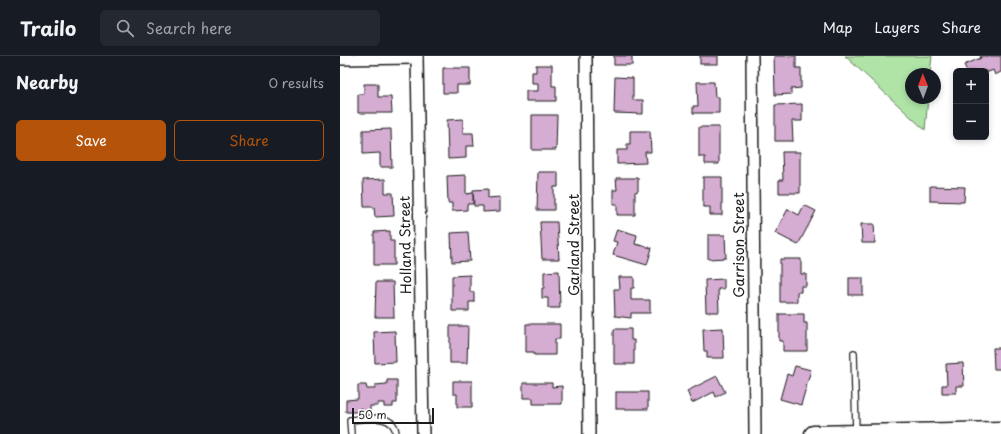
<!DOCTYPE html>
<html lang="en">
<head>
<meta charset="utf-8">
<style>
	:root { --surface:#171b24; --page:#242831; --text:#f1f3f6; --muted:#9ea1a6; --line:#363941; --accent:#b45309 }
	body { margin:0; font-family:"Playpen Sans",sans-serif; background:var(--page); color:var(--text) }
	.controls { position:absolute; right:12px; top:12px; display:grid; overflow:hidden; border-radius:6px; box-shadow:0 2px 6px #0003 }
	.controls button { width:36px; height:36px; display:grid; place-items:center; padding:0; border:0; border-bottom:1px solid var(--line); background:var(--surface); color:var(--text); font:20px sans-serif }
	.compass { position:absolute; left:565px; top:12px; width:36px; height:36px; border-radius:50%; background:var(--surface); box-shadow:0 2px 6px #0003; rotate:359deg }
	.scale { position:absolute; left:12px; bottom:10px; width:82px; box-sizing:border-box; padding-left:4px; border:2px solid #1c1c1c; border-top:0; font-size:11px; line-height:14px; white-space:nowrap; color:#1c1c1c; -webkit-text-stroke:3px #fff; paint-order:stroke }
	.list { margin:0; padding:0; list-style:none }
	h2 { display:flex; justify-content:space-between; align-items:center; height:52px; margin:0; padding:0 16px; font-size:17px }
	h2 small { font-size:13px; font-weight:400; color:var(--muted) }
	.actions { display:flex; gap:8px; padding:12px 16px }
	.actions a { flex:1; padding:9px 0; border:1px solid var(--accent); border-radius:6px; text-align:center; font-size:14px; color:var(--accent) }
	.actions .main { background:var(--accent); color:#fff }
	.icon { flex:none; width:22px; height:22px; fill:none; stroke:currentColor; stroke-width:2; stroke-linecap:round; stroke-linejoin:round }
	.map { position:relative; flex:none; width:661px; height:378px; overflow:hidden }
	header { display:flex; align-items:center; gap:24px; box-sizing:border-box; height:56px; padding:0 20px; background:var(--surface); border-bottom:1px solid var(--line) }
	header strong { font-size:19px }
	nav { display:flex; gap:22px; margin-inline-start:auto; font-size:14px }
	.search { width:280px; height:36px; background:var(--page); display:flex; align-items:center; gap:10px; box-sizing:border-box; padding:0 14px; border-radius:6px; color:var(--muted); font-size:15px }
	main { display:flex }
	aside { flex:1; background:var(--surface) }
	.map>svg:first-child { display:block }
</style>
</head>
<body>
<header>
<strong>Trailo</strong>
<div class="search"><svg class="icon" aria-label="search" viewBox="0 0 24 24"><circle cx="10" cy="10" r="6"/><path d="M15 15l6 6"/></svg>Search here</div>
<nav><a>Map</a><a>Layers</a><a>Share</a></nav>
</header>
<main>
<aside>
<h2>Nearby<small>0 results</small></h2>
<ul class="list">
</ul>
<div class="actions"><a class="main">Save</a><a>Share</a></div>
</aside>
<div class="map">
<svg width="661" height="378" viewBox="0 0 661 378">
	<rect width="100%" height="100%" fill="#fff"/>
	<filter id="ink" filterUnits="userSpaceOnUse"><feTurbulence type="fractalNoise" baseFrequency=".025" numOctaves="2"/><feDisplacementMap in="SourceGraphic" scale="8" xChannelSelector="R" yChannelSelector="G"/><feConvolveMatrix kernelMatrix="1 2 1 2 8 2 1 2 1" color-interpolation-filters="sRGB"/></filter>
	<g filter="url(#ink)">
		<polygon fill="#afe4a6" stroke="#668061" points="505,0 592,0 590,18 571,18 571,42 588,42 585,74"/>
		<g fill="#d5acd2" stroke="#1c1c1c">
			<rect x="274" y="0" width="18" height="9"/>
			<rect x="360" y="0" width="18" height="8"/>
			<polygon points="434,0 456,0 456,12 461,12 461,32 451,33 451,38 435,39"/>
			<polygon points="640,0 661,0 661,16 655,19 653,14 646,17 646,15 627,15 624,9 641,2"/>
			<polygon points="196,9 212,9 212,30 216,30 216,45 186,45 186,35 198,35 198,27 192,27 192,16 196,16"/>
			<polygon points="103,12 130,12 130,29 117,29 117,37 103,37"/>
			<polygon points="275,21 293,22 293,44 303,44 303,58 274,57"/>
			<polygon points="357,26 374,26 375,41 379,41 379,57 353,57 353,50 358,50"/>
			<polygon points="24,28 38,28 38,41 51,41 52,57 18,57 18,38 24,38"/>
			<polygon points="462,48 462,65 452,65 453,85 435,85 435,49"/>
			<polygon points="192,59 217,59 216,94 192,94"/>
			<polygon points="123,63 123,77 133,77 134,90 126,90 126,102 108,103 107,64"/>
			<polygon points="359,71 379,71 379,108 365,108 365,101 359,101"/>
			<polygon points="51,73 52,111 40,111 40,97 23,98 23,74"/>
			<polygon points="290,75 310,75 311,96 305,96 306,107 277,108 277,94 287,94 287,88 290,88"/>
			<polygon points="442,96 460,96 460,137 439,137 439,124 443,124"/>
			<polygon points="198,116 218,116 218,131 214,131 214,154 197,154"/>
			<polygon points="126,119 126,138 133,137 133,148 127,148 127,154 112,155 112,147 108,147 107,120"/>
			<polygon points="363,121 382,121 382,159 370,159 370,151 363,151"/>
			<polygon points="276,122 298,122 298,135 295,136 295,159 277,159 277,148 273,148 273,134 277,134"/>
			<polygon points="45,123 45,137 53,137 54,160 35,161 34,151 24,151 23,124"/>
			<polygon points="590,130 625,131 624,146 590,145"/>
			<polygon points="148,133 148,142 160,141 160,155 143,156 143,150 134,150 133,134"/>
			<polygon points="464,149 476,155 458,189 435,177 448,153 459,159"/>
			<polygon points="200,166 217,166 219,203 202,203"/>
			<polygon points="521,168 534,168 535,187 522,187"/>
			<polygon points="277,173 297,179 295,188 312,192 307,209 273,199 277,186 273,185"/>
			<polygon points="50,175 50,185 54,185 54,209 34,209 34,176"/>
			<polygon points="128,176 130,205 112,206 111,177"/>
			<polygon points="368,179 385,179 386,202 368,203"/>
			<polygon points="440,203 461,203 461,218 466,218 466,230 461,230 461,236 457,236 457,246 440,246"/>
			<polygon points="219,215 220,252 208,252 208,242 202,242 202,232 204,232 204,216"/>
			<polygon points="130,219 130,236 134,236 134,246 129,246 129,255 112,255 112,220"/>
			<polygon points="279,221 294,221 294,232 291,232 291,244 310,244 310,257 291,257 291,262 275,260 274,233 280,233"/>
			<rect x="509" y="222" width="14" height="17"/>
			<polygon points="384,223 384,233 378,233 379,256 366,256 365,224"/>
			<polygon points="36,226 53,226 54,261 35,261"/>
			<polygon points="439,258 464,258 464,267 467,267 467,295 443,295 443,285 439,285"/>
			<polygon points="186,268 220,268 220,283 215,283 215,299 194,299 194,296 186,296"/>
			<polygon points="110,270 128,270 127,307 110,307"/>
			<polygon points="383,272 384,302 367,302 367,295 364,295 363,273"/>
			<polygon points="274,273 291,273 291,284 294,284 294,308 274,308"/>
			<polygon points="55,275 56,306 35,307 34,276"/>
			<polygon points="653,292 661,292 661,313 654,313"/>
			<polygon points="623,307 624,330 616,330 616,337 602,337 602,329 607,329 606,308"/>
			<polygon points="455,310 471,314 461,349 440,343 447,318 452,320"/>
			<polygon points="377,320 385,336 376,341 374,336 352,347 347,335"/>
			<polygon points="47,324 57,324 57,347 53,347 53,351 44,351 44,347 38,347 38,350 30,350 30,355 21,355 21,352 20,352 20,356 6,356 6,344 18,343 18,329 26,329 27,333 35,333 35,329 47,328"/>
			<polygon points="113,325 132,325 132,351 117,351 117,338 113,338"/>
			<polygon points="183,327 212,327 212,331 222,330 222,348 193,348 193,342 183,342"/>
			<rect x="276" y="336" width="32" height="17"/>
		</g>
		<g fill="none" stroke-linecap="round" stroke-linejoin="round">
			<defs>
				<g id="service">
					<polyline points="514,297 516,376"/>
					<path d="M 11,378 L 10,364 C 26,363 55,356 56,378"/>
				</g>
				<g id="minor">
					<polyline points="77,0 83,378"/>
					<polyline points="246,0 249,378"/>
					<polyline points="412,0 415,378"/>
					<polyline points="0,3 77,2"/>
				</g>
				<polyline id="secondary" points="473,378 661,374"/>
			</defs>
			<use href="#service" stroke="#1c1c1c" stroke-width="8"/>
			<use href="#minor" stroke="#1c1c1c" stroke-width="14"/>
			<use href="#secondary" stroke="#1c1c1c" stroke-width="19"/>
			<use href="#service" stroke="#fff" stroke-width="5.5"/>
			<use href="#minor" stroke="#fff" stroke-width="11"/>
			<use href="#secondary" stroke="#fff" stroke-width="16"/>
		</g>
	</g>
	<g text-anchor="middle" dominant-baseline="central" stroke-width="3" stroke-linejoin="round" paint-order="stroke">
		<g font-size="14" fill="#1c1c1c" stroke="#fff">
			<text transform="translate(65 189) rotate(-91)">Holland Street</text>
			<text transform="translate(233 189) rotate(-90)">Garland Street</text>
			<text transform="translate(398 189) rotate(-90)">Garrison Street</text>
		</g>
	</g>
</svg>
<div class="controls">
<button>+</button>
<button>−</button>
</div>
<svg class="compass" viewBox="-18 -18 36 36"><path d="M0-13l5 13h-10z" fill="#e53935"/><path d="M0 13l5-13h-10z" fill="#9ea1a6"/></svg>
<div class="scale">50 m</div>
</div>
</main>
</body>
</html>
